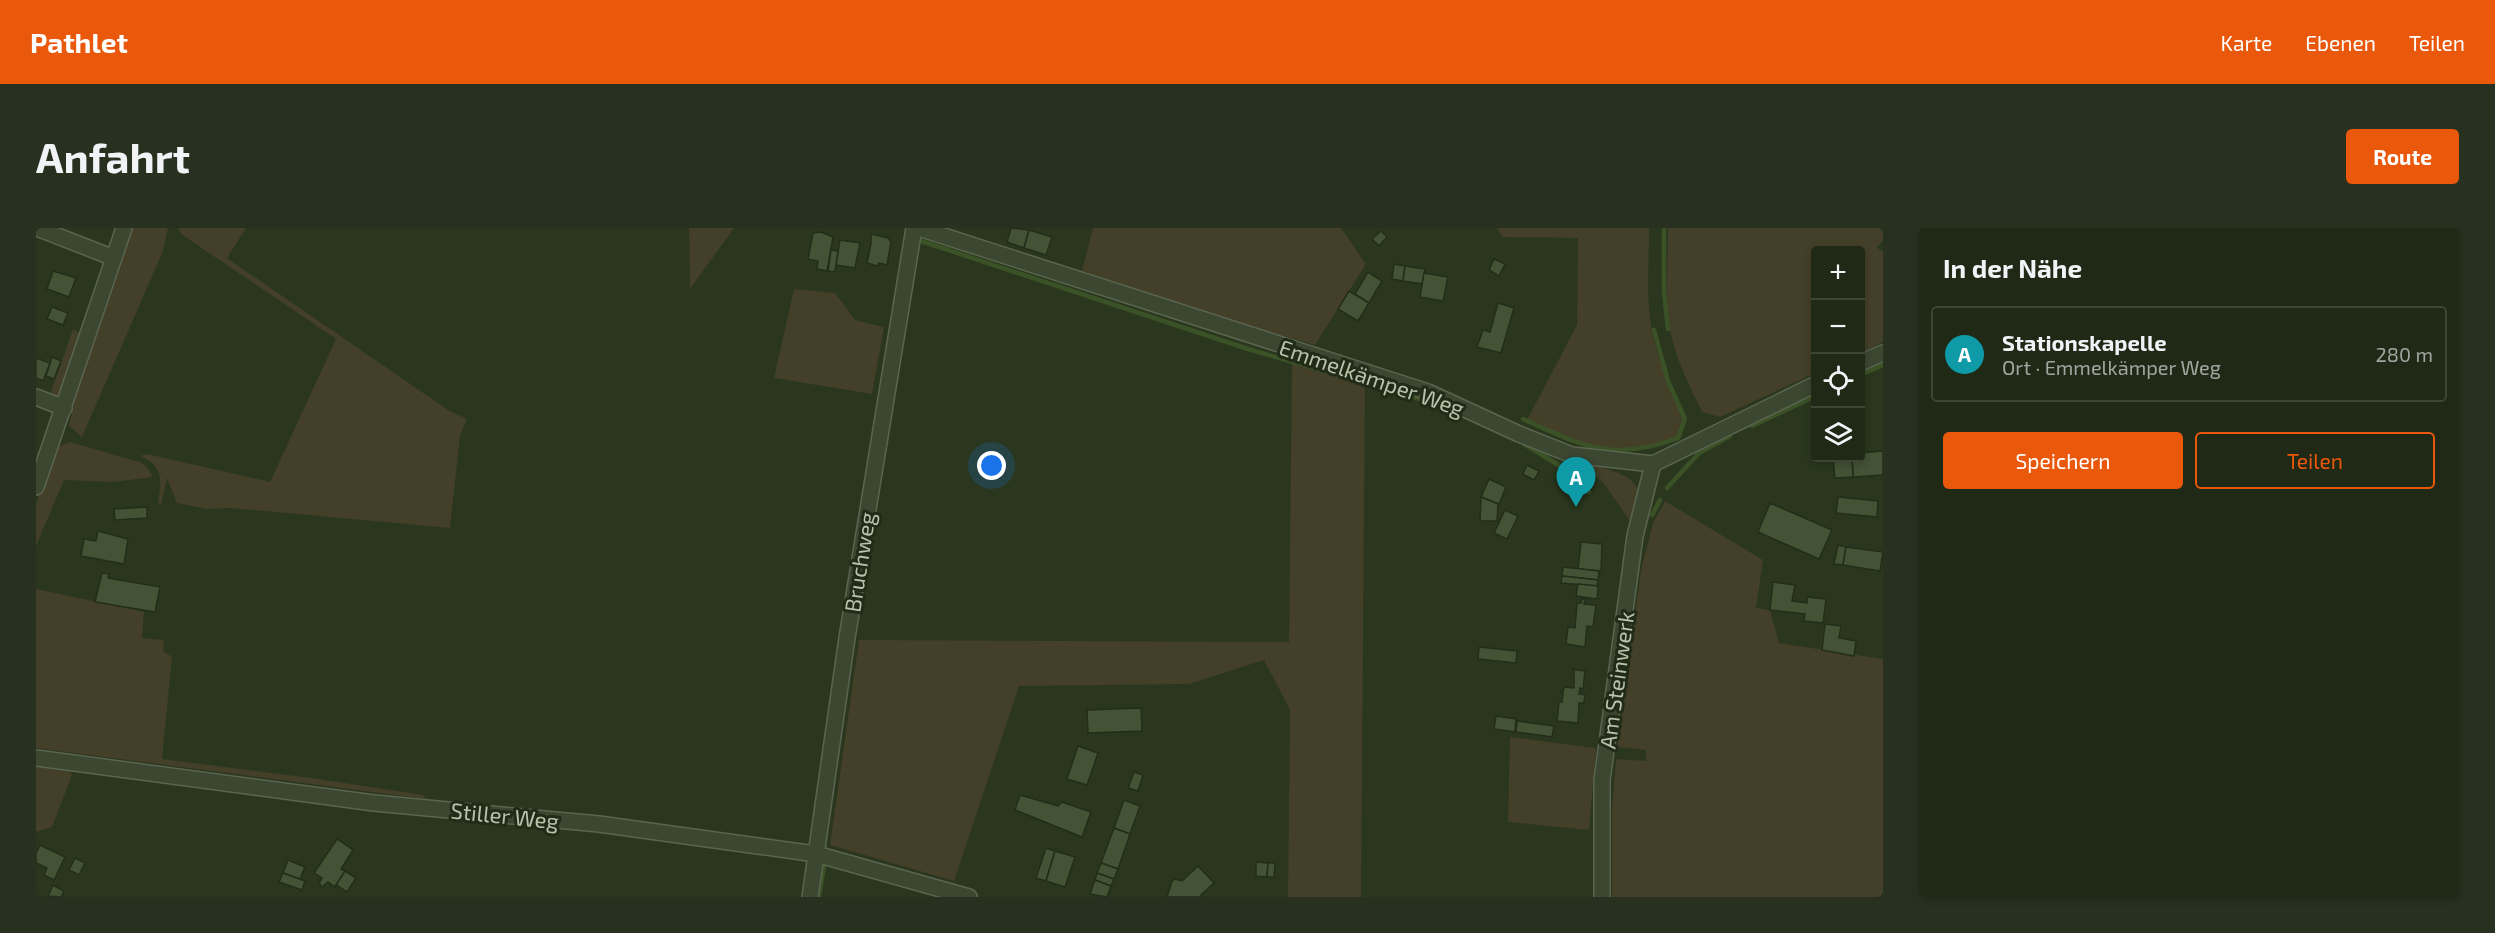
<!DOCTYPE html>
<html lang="de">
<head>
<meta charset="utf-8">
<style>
	:root { --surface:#202916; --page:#28311f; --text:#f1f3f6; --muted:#a2a6a1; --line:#3d4535; --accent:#ea580c }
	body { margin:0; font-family:"Exo 2",sans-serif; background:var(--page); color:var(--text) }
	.controls { position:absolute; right:18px; top:18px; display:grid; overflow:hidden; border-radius:6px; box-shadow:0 3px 9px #0003 }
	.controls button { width:54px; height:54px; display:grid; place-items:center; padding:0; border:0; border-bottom:2px solid var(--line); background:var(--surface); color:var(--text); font:30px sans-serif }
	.you { position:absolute; left:956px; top:238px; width:21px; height:21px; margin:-15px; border:4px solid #fff; border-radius:50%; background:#1a73e8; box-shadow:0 0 0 9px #1a73e833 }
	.badge { display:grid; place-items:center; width:39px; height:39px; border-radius:50%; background:var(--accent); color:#fff; font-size:20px; font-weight:700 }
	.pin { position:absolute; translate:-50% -50px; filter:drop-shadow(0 2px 3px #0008) }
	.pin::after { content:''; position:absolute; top:32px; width:21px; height:18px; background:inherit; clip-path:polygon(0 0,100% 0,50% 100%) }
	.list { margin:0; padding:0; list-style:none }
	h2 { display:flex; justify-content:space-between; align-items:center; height:78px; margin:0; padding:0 24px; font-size:26px }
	h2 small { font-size:20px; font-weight:400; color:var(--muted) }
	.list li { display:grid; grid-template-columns:39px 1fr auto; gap:18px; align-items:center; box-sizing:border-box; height:96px; margin:0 12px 12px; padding:0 12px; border:2px solid var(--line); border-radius:6px }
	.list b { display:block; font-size:22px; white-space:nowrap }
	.list p { margin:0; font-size:20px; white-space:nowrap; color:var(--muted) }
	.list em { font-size:20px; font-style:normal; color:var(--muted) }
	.actions { display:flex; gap:12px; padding:18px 24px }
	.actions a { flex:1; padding:14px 0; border:2px solid var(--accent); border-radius:6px; text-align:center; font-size:21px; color:var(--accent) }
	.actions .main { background:var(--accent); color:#fff }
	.icon { flex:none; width:33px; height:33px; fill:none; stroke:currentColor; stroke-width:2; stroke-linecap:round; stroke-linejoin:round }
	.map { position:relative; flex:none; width:1847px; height:669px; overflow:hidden; border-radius:6px }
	header { display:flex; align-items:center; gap:36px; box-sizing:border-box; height:84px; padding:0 30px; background:var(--accent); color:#fff }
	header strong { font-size:28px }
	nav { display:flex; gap:33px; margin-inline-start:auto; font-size:21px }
	.intro { display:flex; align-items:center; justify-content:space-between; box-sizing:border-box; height:144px; padding:0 36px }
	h1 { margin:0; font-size:42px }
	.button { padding:15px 27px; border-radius:6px; background:var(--accent); color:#fff; font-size:21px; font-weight:700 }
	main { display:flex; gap:36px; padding:0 36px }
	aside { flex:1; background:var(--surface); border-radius:6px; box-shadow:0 3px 9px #0003 }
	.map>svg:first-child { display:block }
</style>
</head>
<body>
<header>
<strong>Pathlet</strong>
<nav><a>Karte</a><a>Ebenen</a><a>Teilen</a></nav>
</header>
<div class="intro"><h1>Anfahrt</h1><a class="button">Route</a></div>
<main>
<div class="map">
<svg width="1847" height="669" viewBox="0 0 1847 669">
	<rect width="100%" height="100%" fill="#2a371e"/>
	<g fill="#433f29">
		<polygon points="94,0 132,0 127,23 46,209 33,198 37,179 35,173"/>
		<path d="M 142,0 L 210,0 L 191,30 L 412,182 L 431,191 L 424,208 L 414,300 L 196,280 L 171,281 L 141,275 L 131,250 L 125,277 L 122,276 C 125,253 129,239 104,228 L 111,226 L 234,254 L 300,111 L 145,6 Z"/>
		<polygon points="653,0 698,0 654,61"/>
		<polygon points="1057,0 1305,0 1330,36 1279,117 1218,100 1046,43"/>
		<path d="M 1461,0 L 1613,0 C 1613,37 1609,76 1618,112 C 1625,139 1637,165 1648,191 L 1641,209 C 1578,234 1549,218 1491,192 L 1541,97 L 1542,10 L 1467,9 Z"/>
		<path d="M 1632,0 L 1847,0 L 1847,12 L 1841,20 L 1847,23 L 1847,114 L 1825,125 L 1824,22 L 1780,22 L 1779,145 L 1684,189 L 1666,184 C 1654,159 1641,134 1635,106 C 1628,72 1632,35 1632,0 Z"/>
		<polygon points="758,61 799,65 819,92 848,99 836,166 738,150"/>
		<polygon points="37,101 45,106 27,166 21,171 13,170"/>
		<polygon points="1256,135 1329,156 1325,669 1252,669 1254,482 1228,432 1153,456 983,458 918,653 794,617 823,412 1253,414"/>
		<polygon points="34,214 103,234 110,238 117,249 77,254 28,252 0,318 0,276 18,224 21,219"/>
		<path d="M 1551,235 C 1569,242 1610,246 1602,275 C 1600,282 1599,287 1593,292 L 1570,258 L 1550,238 Z"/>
		<polygon points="1629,273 1727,332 1720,380 1734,382 1743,415 1847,431 1847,669 1576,669 1576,582 1580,531 1610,533 1610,522 1581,519 1605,342 1617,295"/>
		<polygon points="0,361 108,384 106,410 128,412 127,423 136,429 126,531 275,550 388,567 389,571 0,520"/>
		<polygon points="1474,509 1560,520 1553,602 1472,594"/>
		<polygon points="0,537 34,542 36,547 16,599 0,604"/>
	</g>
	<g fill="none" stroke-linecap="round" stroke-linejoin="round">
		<g stroke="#3b5227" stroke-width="4.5">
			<polyline points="1628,0 1628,64 1632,101"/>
			<polyline points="885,13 1212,121 1401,176"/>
			<polyline points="1824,147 1847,137"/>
			<path d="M 1487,191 C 1547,218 1576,235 1642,210 L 1649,191 L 1632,153 L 1618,102"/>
			<polyline points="1716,198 1780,168"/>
			<polyline points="1488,216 1521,236 1553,264"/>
			<polyline points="1631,260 1663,225 1694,208"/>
			<polyline points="1616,287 1624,272"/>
			<polyline points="783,669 788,638"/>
		</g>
	</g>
	<g fill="#445335" stroke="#232d19" stroke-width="1.5">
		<polygon points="975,0 993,2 988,20 971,14"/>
		<polygon points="993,2 1016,9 1010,27 988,20"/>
		<polygon points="1345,3 1351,9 1343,18 1336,11"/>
		<polygon points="785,4 797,9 791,43 781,41 782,33 772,31 777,5"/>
		<polygon points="835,6 852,10 855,14 851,37 843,35 842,38 831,35 835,16"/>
		<polygon points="804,12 824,15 819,40 800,37"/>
		<polygon points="795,22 802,23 799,44 792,43"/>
		<polygon points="1458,31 1469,36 1463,48 1453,42"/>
		<polygon points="1358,36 1369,38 1367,53 1356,51"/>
		<polygon points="1369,38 1389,41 1386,56 1367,53"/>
		<polygon points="17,43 40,50 33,69 11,61"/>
		<polygon points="1332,44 1346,53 1333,75 1319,66"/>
		<polygon points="1388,45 1412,49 1407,73 1384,69"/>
		<polygon points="1313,63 1333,75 1322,93 1302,81"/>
		<polygon points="1462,75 1478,80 1465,125 1441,119 1447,102 1454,104"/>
		<polygon points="16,79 32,85 27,97 11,91"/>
		<polygon points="16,129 25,133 18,151 10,148"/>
		<polygon points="0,130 14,135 7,153 0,150"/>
		<polygon points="1847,223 1847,247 1817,249 1816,230 1824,230 1824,225"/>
		<polygon points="1797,230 1816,230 1817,249 1799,250"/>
		<polygon points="1491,237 1503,243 1498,252 1487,246"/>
		<polygon points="1453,251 1470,259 1463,276 1445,269"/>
		<polygon points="1445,269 1462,276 1461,293 1444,293"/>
		<polygon points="1802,269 1842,273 1841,289 1800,285"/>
		<polygon points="1734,275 1796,302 1783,331 1722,304"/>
		<polygon points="111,279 111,290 79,292 78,281"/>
		<polygon points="1469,282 1482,288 1471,311 1458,305"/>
		<polygon points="62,303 92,311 88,336 45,328 48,311 60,313"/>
		<polygon points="1545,314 1566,316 1565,343 1542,341"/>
		<polygon points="1802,317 1810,319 1807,337 1798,336"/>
		<polygon points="1810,319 1847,324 1844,343 1807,337"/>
		<polygon points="1527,339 1563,343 1562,352 1526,348"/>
		<polygon points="66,345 73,346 72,350 124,359 119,384 59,374"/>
		<polygon points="1526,348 1562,352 1561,358 1525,355"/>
		<polygon points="1737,354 1759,357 1756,373 1771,375 1771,369 1790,371 1787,395 1768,393 1769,386 1734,382"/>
		<polygon points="1542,356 1562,358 1561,371 1540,368"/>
		<polygon points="1546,371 1549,371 1548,376 1560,377 1557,399 1551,398 1549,419 1530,416 1532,399 1539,400 1541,375 1545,375"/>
		<polygon points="1789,396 1805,398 1803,410 1820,413 1818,428 1786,422"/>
		<polygon points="1443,419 1481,423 1480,435 1442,431"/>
		<polygon points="1535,441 1549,443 1547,461 1544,460 1543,466 1549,467 1548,475 1543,475 1542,495 1521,493 1523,474 1526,474 1527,465 1524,464 1527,464 1528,459 1538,460 1538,442"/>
		<polygon points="1105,480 1106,503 1052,505 1051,482"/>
		<polygon points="1460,488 1480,491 1479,504 1458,501"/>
		<polygon points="1481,493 1518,498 1516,509 1480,504"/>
		<polygon points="1042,518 1062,525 1051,557 1031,551"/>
		<polygon points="1098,544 1107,547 1102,563 1092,560"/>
		<polygon points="984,567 1022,578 1026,574 1055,584 1046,609 979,582"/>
		<polygon points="1088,572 1104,578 1094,606 1078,600"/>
		<polygon points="1078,600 1094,606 1082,641 1065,635"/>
		<polygon points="301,611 317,622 305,641 309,643 300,657 299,659 292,654 286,659 283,655 286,650 278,645"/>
		<polygon points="4,617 29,629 18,652 8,647 11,640 0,635 0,625"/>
		<polygon points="1010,620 1019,623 1010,653 1000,650"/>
		<polygon points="1019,623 1039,629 1029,659 1010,653"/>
		<polygon points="39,630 49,635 43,647 33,642"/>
		<polygon points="252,632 269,639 264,651 247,645"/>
		<polygon points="1220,634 1232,635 1231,649 1220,648"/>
		<polygon points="1065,635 1082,641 1078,651 1061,645"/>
		<polygon points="1232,635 1239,635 1238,649 1231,649"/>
		<polygon points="1162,638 1178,655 1165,667 1166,669 1131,669 1136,653 1139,651 1146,653"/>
		<polygon points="309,643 320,650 311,664 300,657"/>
		<polygon points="247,645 269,653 266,662 243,654"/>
		<polygon points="1061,645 1078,651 1075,658 1059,652"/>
		<polygon points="1059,652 1075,658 1071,669 1054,666"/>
		<polygon points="17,657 28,663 25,669 12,668"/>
	</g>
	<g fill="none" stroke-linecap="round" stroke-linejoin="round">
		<defs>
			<g id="minor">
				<polyline points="1,0 78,30"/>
				<polyline points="883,0 1392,164 1483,206 1536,227 1617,236 1780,156"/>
				<polyline points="1824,135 1847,125"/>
				<polyline points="0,169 28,180"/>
				<polyline points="0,259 88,0"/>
				<polyline points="0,530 338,575 563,596 780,626 933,669"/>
				<polyline points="774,669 811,410 878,0"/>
				<polyline points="1566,669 1566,552 1599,308 1617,236"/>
			</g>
		</defs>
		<use href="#minor" stroke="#5a654f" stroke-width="18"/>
		<use href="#minor" stroke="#3c4732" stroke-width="15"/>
	</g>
	<g text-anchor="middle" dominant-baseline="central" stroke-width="6" stroke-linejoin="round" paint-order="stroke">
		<g font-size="22" fill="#b7c4ab" stroke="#212b18">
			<text transform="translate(1336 149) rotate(19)">Emmelkämper Weg</text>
			<text transform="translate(823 334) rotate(-81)">Bruchweg</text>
			<text transform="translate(1580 452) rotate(-82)">Am Steinwerk</text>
			<text transform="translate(469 587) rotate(6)">Stiller Weg</text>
		</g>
	</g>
</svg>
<div class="controls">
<button>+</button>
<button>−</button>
<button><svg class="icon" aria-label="locate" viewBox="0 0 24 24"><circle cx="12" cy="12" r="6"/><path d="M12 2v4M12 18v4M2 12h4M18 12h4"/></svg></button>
<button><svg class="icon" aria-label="layers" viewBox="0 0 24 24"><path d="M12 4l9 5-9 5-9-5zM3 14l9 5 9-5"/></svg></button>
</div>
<div class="you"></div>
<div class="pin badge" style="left:1540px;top:279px;background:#0f9aa8">A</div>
</div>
<aside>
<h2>In der Nähe<small></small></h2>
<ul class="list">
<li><span class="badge" style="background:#0f9aa8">A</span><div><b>Stationskapelle</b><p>Ort · Emmelkämper Weg</p></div><em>280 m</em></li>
</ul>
<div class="actions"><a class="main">Speichern</a><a>Teilen</a></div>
</aside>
</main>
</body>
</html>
